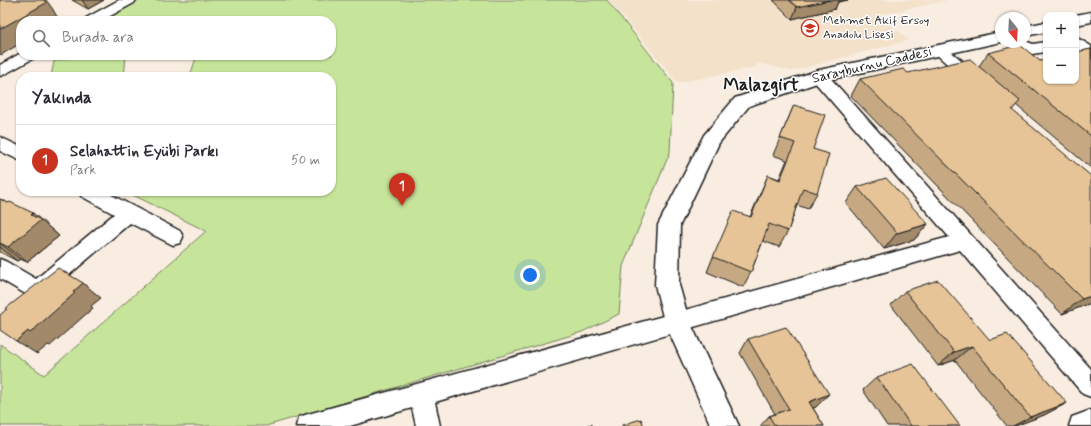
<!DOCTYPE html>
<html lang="tr">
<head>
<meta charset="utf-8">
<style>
	:root { --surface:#fff; --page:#f7f7f7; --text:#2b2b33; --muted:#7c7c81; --line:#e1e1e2; --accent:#c8321e }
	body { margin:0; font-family:Mynerve,sans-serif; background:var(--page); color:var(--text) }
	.controls { position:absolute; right:12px; top:12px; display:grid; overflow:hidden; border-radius:8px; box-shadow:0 1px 3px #0004 }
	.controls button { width:36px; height:36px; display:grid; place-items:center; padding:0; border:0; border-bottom:1px solid var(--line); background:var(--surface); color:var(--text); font:20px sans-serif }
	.compass { position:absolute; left:995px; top:12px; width:36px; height:36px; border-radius:50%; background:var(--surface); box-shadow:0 1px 3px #0004; rotate:162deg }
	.you { position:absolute; left:530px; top:275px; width:14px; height:14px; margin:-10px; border:3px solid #fff; border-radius:50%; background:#1a73e8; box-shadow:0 0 0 6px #1a73e833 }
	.badge { display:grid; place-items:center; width:26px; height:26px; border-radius:50%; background:var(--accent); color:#fff; font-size:13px; font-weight:700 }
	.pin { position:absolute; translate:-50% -33px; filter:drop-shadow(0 1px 2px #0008) }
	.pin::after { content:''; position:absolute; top:21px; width:14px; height:12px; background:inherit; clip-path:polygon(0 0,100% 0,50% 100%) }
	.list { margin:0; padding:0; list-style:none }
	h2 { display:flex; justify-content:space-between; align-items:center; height:52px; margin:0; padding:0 16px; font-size:17px }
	h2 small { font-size:13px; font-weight:400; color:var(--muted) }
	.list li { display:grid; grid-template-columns:26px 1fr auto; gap:12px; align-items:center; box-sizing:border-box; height:72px; padding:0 16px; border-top:1px solid var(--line) }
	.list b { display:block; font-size:15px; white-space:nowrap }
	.list p { margin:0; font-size:13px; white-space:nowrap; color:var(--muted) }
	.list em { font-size:13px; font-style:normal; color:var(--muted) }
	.icon { flex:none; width:22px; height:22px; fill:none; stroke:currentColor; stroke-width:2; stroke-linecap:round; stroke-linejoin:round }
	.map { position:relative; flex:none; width:1091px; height:426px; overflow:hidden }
	.search { position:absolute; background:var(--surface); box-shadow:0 1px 3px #0004; left:16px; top:16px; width:320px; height:44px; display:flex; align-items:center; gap:10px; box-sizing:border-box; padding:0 14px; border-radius:16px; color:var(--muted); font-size:15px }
	.panel { position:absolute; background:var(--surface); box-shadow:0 1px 3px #0004; left:16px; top:72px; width:320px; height:124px; border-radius:16px }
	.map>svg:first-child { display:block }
</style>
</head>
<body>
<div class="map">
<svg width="1091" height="426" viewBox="0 0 1091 426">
	<rect width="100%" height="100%" fill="#f8ede0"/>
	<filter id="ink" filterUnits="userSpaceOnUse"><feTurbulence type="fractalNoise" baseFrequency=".025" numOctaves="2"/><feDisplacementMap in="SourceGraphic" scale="8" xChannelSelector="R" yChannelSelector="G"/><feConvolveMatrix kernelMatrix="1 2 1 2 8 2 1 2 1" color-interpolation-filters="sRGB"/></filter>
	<g filter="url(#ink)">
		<polygon fill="#f3e1ca" points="609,0 949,0 878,15 909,40 792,71 758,63 756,67 678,83"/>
		<g fill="#c7e49b" stroke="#72805c">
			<polygon points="137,0 607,0 673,83 670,152 623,266 619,314 582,332 266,426 0,426 0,344 44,375 206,231 125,191 331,191 331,77 188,77 191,73 197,55 331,55 331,21 184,21 181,18 164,21 102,21"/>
			<polygon points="82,55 126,55 124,77 51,77 54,61"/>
		</g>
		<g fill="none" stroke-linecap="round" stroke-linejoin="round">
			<defs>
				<g id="minor">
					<polygon points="119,0 136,0 134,3 101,21 84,21 86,18"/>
					<polygon points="1076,38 1081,40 1091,46 1091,58 1086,56 1076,50"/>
					<polygon points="1025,41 1033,44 1046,42 1046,52 1032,54 1008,45 1006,42"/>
					<polygon points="940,45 945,47 980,75 982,79 980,83 974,84 968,83 935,53 933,50 935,47"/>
					<polygon points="21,53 21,55 37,55 34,58 5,74 0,76 0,65"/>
					<polygon points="819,71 825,72 1091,369 1091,397 1083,394 960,250 435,402 440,426 416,426 412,408 350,426 296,426 299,417 308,414 949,237 813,80 811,76 813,72"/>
					<polygon points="0,137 21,147 21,161 0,151"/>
					<polygon points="79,191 104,191 180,231 183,237 180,243 173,245 130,223 49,292 36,299 29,296 0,279 0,259 7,262 36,279 114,214 81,196"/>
					<polygon points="1091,410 1091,426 1069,426 1072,417"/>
				</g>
				<g id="tertiary">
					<polygon points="1091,12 1091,22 1076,25 1076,15"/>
					<polygon points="1046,22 1046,32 1025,36 1025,26"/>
					<polygon points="1001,32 1001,42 823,81 749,106 719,143 680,225 679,285 689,320 739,426 711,426 664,321 655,285 658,225 704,135 735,98 819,70"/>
				</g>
			</defs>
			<use href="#minor" stroke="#1c1c1c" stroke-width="3"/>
			<use href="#tertiary" stroke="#1c1c1c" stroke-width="3"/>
			<use href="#minor" fill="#fff" fill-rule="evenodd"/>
			<use href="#tertiary" fill="#fff" fill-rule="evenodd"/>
		</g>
		<g fill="#c6a982" stroke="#1c1c1c">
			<polygon points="72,0 104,0 88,9"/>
			<polygon points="773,0 848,0 838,2 835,9 792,19"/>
			<polygon points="1091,49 1091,168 1016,105 1012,110 1091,303 1062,314 851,96 860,79 979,66 988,53 1040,61"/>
			<polygon points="794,105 813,149 817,193 808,209 797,205 788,231 779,247 763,241 751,272 743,287 707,272 713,257 750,217 768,175 779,179 787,160 773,155"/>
			<polygon points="857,187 928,224 914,240 884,249 846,203"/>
			<polygon points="0,199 41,220 59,236 27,262 20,259 17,261 0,252"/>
			<polygon points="905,291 990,340 1067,403 1044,415 1015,426 1007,426 955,360 938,366 891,305"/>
			<polygon points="748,339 816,407 813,408 824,426 760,426 769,416 775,414 740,353"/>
			<polygon points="877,377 960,426 887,426 863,390"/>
		</g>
		<g fill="#a1896a" stroke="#1c1c1c">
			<polygon points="44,0 46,0 52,8 59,20 58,21 21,21 21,43 1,55 0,54 0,29"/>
			<polygon points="82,0 104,0 88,9"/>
			<polygon points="830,0 848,0 838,2 835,9 792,19 797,7"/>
			<polygon points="33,213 59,236 27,262 8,247 31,215"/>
			<polygon points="928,224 914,240 884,249 897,233"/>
			<polygon points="0,243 20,259 17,261 0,247"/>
			<polygon points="83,283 101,298 91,306 93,308 50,346 48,345 37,354 16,341"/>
			<polygon points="1091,296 1091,303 1062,314 1082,299"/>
			<polygon points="972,346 955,360 938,366 954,352"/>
			<polygon points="829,394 816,407 798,414 809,402"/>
			<polygon points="1067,403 1044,415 1015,426 1013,426 1030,417"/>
		</g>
		<g fill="#e6c497" stroke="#1c1c1c">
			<polygon points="0,0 44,0 46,3 0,29"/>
			<polygon points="789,0 830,0 797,7"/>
			<polygon points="1020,45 1040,61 1046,60 1046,81 1076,81 1076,52 1091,49 1091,136 988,53"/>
			<polygon points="970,59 1020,101 1012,110 1091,176 1091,296 1082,299 860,79 903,69 908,73"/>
			<polygon points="794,105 825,115 813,149 829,154 817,193 803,188 788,231 769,224 751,272 713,257 733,211 751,217 768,175 780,180 795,143 780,138"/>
			<polygon points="886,178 928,224 897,233 857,187"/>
			<polygon points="0,199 8,203 10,202 33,213 31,215 41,220 8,247 0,243"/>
			<polygon points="58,268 83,283 73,292 75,293 30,333 28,331 16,341 0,330 0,315 7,309 5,309"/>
			<polygon points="938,280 990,340 1007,334 1067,403 1030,417 972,346 954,352 905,291"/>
			<polygon points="786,327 829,394 809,402 824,426 775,426 769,416 789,409 748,339"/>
			<polygon points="913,364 960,426 911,426 877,377"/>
			<polygon points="641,419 644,426 622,426 622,425"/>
			<polygon points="592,424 592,426 584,426"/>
		</g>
	</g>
	<defs>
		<symbol id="school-ring" viewBox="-11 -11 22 22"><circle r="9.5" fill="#fff" stroke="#c8321e" stroke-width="1.5"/><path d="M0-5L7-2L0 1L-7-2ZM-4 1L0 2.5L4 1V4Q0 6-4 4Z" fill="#c8321e"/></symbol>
	</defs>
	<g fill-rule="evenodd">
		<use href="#school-ring" x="800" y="18" width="20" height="20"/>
	</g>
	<g text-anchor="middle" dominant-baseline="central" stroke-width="3" stroke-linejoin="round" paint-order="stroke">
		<g font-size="12" fill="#1c1c1c" stroke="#fff" text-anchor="start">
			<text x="823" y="21">Mehmet Akif Ersoy<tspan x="823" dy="14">Anadolu Lisesi</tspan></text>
		</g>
		<g font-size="14" fill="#1c1c1c" stroke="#fff">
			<text transform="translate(872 65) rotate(-13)">Sarayburnu Caddesi</text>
		</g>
		<g font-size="18" font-weight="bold" fill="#1c1c1c" stroke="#fff">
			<text x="761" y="85">Malazgirt</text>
		</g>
	</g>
</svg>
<div class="controls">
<button>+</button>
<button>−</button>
</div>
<svg class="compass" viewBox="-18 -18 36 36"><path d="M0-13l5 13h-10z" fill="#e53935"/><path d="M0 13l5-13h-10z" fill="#7c7c81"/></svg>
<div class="you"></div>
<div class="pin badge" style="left:402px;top:206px">1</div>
<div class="search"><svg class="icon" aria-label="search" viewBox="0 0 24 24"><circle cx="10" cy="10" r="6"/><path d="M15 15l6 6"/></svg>Burada ara</div>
<section class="panel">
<h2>Yakında<small></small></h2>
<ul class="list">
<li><span class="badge">1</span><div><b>Selahattin Eyübi Parkı</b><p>Park</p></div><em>50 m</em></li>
</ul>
</section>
</div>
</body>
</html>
